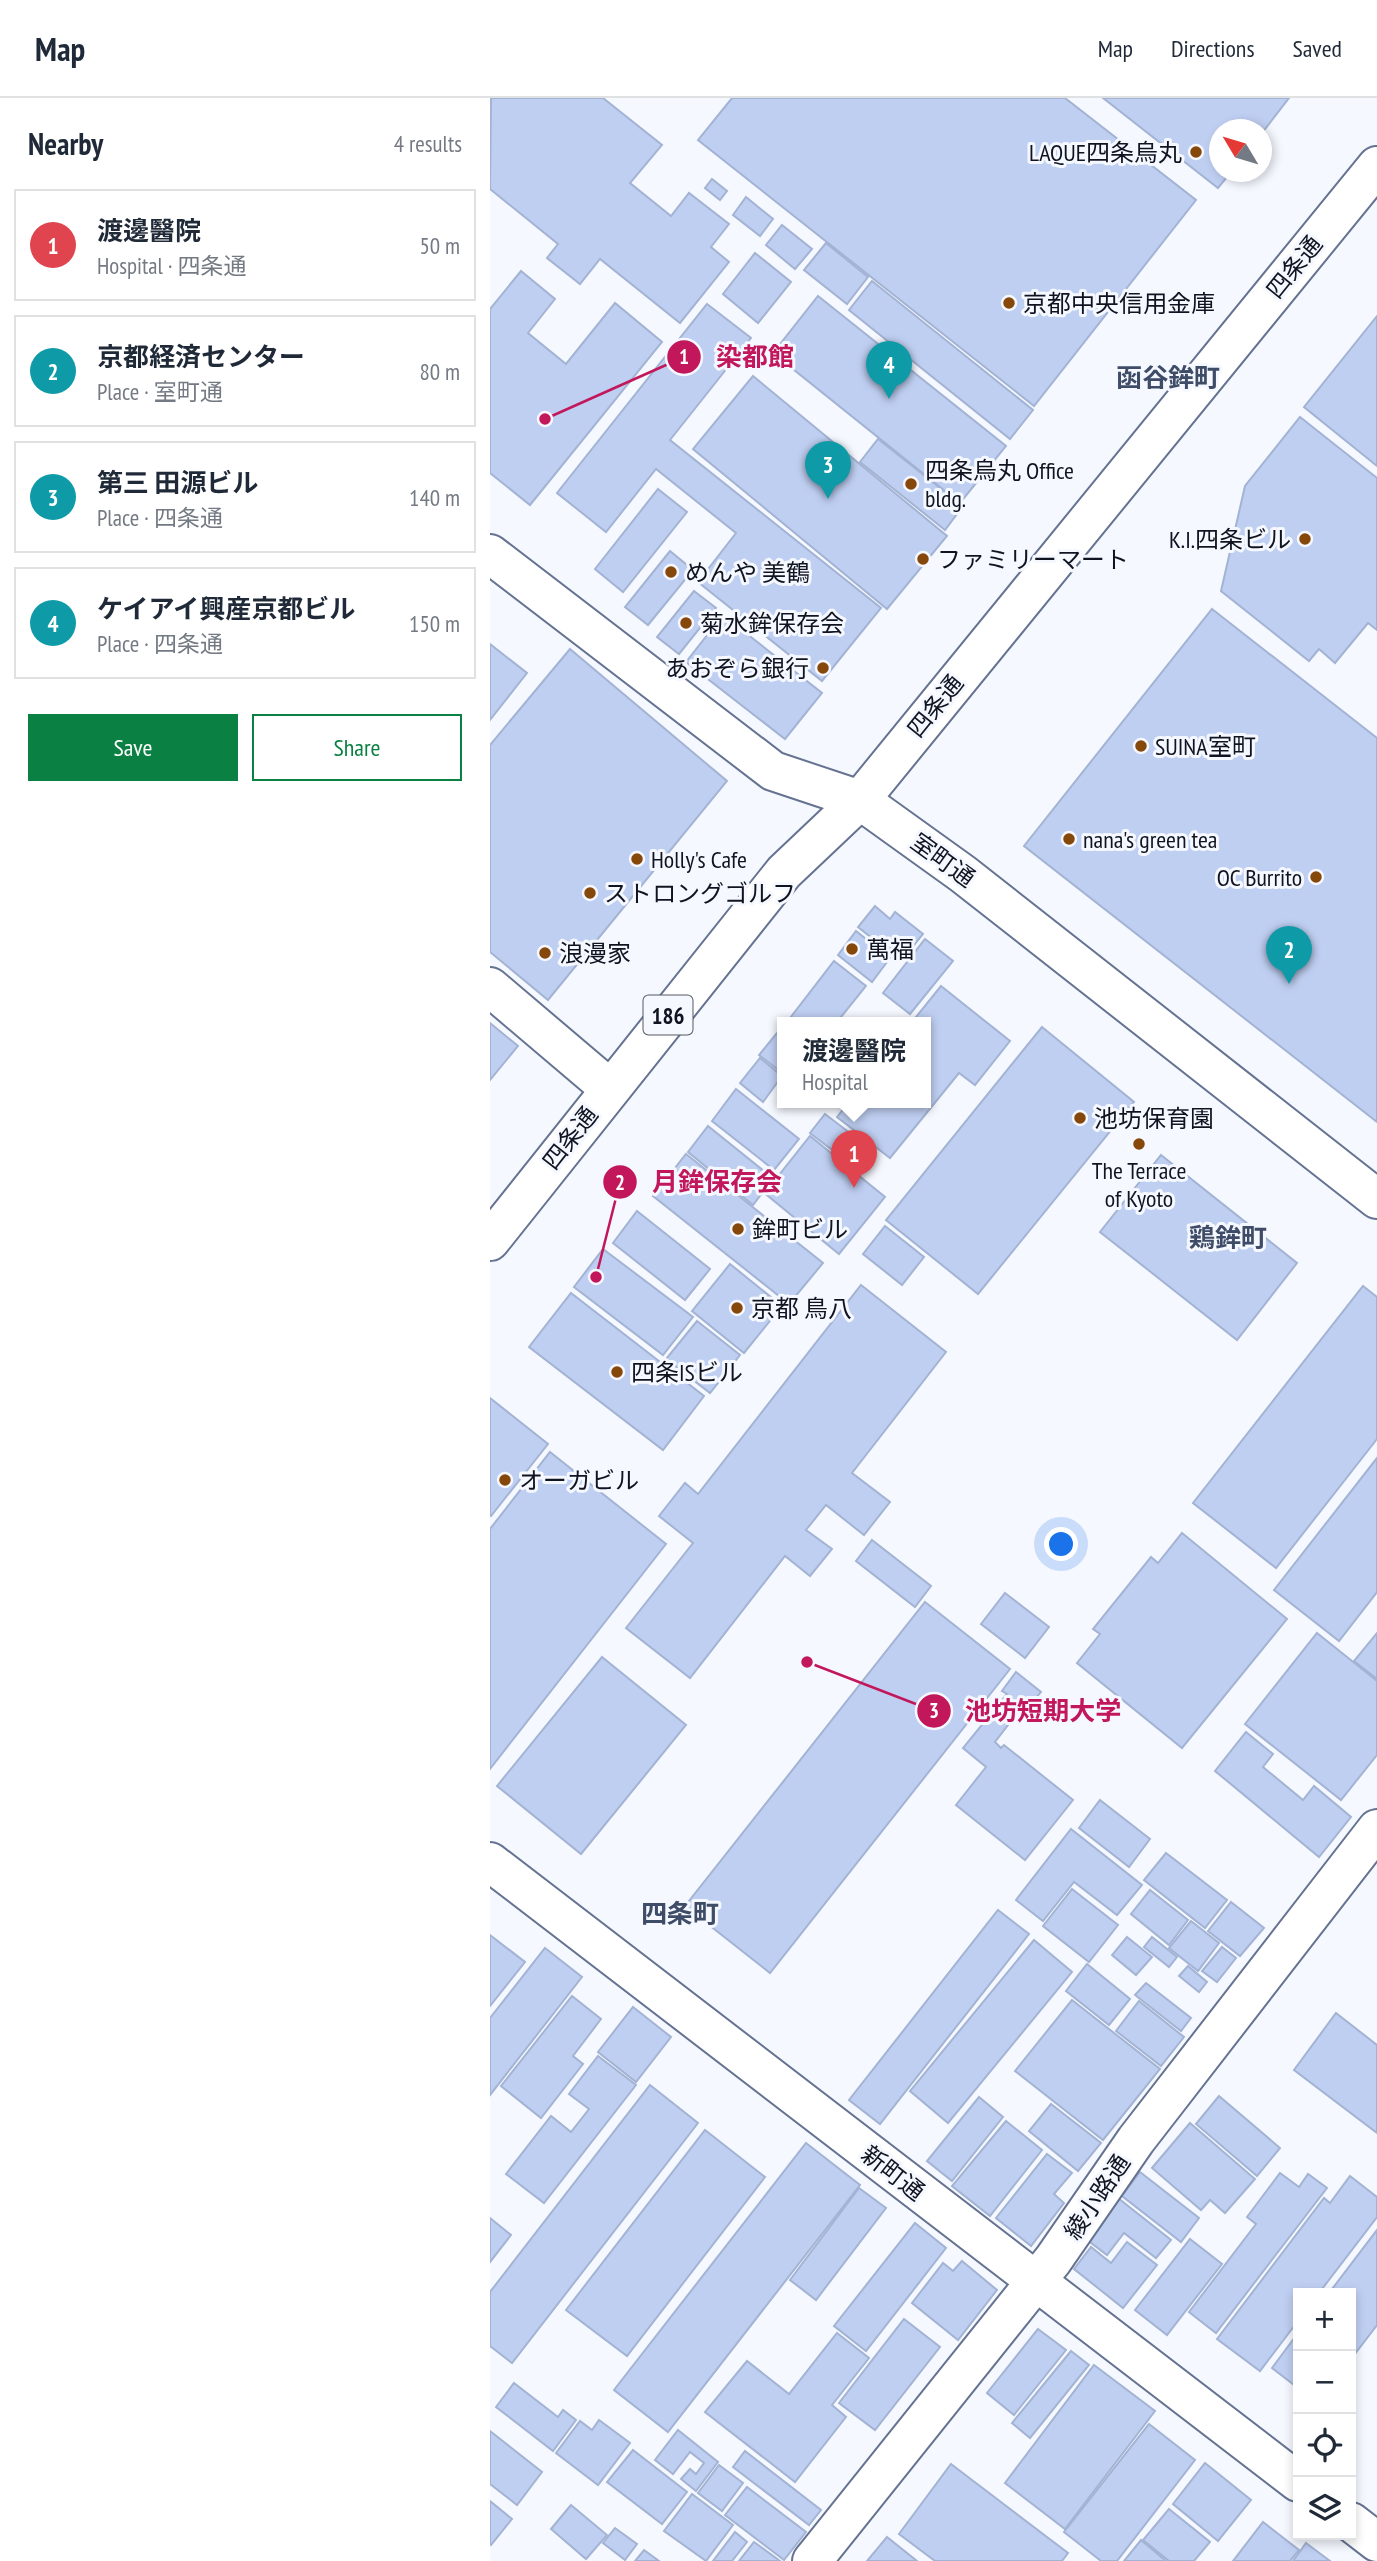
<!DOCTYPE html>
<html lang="en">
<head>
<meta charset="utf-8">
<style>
	:root { --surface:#fff; --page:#f6f6f7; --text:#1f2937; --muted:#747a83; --line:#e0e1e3; --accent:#0b8043 }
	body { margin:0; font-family:"PT Sans Narrow","Noto Sans JP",sans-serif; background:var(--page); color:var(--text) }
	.controls { position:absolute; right:21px; bottom:21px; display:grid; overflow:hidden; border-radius:0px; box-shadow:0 4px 10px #0003 }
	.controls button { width:63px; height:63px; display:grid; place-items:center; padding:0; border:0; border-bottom:2px solid var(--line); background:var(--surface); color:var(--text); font:35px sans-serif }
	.compass { position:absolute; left:719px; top:21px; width:63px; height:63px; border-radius:50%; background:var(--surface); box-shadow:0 4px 10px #0003; rotate:308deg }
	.you { position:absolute; left:572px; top:1447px; width:24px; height:24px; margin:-18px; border:5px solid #fff; border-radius:50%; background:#1a73e8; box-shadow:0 0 0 10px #1a73e833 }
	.badge { display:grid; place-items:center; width:46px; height:46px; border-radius:50%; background:var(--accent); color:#fff; font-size:23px; font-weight:700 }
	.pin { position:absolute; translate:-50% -58px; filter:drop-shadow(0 2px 4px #0008) }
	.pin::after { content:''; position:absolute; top:37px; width:24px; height:21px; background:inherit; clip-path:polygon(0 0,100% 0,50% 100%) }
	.popup { position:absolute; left:287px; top:919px; width:154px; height:91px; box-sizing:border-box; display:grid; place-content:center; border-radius:0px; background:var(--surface); filter:drop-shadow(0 2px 5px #0005); font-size:23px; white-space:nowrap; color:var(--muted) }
	.popup b { font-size:26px; color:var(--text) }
	.popup::after { content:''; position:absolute; left:50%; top:100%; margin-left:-14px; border:14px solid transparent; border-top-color:var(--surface) }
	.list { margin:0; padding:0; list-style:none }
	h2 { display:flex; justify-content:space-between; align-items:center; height:91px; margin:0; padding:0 28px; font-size:30px }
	h2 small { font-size:23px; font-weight:400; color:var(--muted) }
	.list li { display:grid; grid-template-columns:46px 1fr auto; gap:21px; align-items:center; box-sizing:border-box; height:112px; margin:0 14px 14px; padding:0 14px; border:2px solid var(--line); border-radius:0px }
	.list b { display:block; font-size:26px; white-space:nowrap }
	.list p { margin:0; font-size:23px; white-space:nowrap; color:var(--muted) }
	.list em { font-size:23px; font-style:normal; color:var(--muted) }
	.actions { display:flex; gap:14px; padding:21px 28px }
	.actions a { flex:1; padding:16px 0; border:2px solid var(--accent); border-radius:0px; text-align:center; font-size:24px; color:var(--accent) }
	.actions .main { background:var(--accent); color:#fff }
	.icon { flex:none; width:38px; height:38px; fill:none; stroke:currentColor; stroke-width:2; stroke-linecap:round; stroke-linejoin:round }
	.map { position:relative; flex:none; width:887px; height:2463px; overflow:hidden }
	header { display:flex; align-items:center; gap:42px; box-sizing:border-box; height:98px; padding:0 35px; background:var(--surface); border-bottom:2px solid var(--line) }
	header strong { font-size:33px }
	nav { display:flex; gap:38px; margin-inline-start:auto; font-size:24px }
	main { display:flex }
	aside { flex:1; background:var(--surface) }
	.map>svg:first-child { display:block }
</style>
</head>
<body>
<header>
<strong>Map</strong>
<nav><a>Map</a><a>Directions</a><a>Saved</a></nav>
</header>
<main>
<aside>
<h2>Nearby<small>4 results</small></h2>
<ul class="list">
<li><span class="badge" style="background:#e0444e">1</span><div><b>渡邊醫院</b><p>Hospital · 四条通</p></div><em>50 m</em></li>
<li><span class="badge" style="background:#0f9aa8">2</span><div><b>京都経済センター</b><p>Place · 室町通</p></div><em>80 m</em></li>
<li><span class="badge" style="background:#0f9aa8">3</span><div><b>第三 田源ビル</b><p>Place · 四条通</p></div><em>140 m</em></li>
<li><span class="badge" style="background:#0f9aa8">4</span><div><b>ケイアイ興産京都ビル</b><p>Place · 四条通</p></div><em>150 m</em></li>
</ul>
<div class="actions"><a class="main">Save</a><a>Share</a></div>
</aside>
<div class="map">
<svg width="887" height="2463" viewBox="0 0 887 2463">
	<rect width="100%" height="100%" fill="#f5f8ff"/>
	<g fill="#bfcff2" stroke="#a3b3d3" stroke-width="2">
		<polygon points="1,0 113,0 172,47 140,85 181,118 199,95 239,126 221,149 239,164 190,225 110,161 90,186 57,160 68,146 0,91"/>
		<polygon points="242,0 575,0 706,102 544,308 208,42"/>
		<polygon points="613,0 799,0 772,35 772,32 730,32 730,74 741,74 728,90"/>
		<polygon points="222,81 237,93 230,102 215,90"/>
		<polygon points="256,99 283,121 270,138 243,117"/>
		<polygon points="292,127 322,151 305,171 276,147"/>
		<polygon points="336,145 378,179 357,206 314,172"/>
		<polygon points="265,155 301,184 268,225 233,196"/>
		<polygon points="31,173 65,201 38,235 76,266 125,205 172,244 40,407 0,375 0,211"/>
		<polygon points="382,183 543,312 520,341 359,212"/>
		<polygon points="328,198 516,348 470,405 283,255"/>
		<polygon points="217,206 261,240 180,342 391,510 332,583 208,484 246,435 166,371 116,434 67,395"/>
		<polygon points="887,218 887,368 814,309"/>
		<polygon points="263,278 457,438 397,511 203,351"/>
		<polygon points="810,319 887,380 887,532 878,525 845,565 829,551 819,563 731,493 755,388"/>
		<polygon points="388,341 473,408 455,432 370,364"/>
		<polygon points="168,391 197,414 133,494 105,471"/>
		<polygon points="180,453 203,472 158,527 135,509"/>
		<polygon points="204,493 226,510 189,556 167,539"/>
		<polygon points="722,511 887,640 887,1024 534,748"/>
		<polygon points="233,517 332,595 295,641 196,564"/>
		<polygon points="0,546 37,575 0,622"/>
		<polygon points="80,551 237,683 58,902 0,854 0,647"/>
		<polygon points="385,808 400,821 405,814 433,836 411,863 368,829"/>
		<polygon points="366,833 400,860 382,884 348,857"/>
		<polygon points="435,841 463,863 420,916 393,895"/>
		<polygon points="344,863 376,888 347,924 297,924"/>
		<polygon points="451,888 520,943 485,987 469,975 400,1060 347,1019 359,1004 436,1004 436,924 422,924"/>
		<polygon points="0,925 28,948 0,982"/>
		<polygon points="552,929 644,1004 488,1196 396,1122"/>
		<polygon points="287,935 292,939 292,975 269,957"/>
		<polygon points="270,960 292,978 273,1004 250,985"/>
		<polygon points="246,991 309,1041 284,1072 222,1023"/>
		<polygon points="335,1016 365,1039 350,1058 320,1035"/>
		<polygon points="218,1028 285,1082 320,1038 395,1099 349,1156 273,1094 263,1107 198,1054"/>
		<polygon points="196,1056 333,1165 299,1206 163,1098"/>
		<polygon points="671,1057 807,1165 747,1242 610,1134"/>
		<polygon points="147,1113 220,1171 195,1202 123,1145"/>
		<polygon points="395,1128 434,1159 412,1187 373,1156"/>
		<polygon points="113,1151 203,1219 173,1257 84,1189"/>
		<polygon points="240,1166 292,1208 254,1255 202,1213"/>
		<polygon points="371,1187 456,1254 362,1375 400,1404 374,1437 336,1407 316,1432 342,1451 320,1478 295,1458 200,1580 136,1530 203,1445 169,1418 195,1385 208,1396"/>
		<polygon points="873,1188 887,1199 887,1341 786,1470 703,1405"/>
		<polygon points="81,1195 214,1298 173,1352 39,1249"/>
		<polygon points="207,1223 250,1257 220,1295 176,1261"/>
		<polygon points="0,1300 58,1346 1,1418 0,1417"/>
		<polygon points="60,1354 176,1446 0,1671 0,1431"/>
		<polygon points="887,1360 887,1494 849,1543 784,1492"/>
		<polygon points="692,1435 797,1521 692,1650 587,1565 610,1536 603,1531 661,1459 668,1465"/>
		<polygon points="382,1442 441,1488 425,1509 366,1463"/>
		<polygon points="515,1495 559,1529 535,1560 491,1526"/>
		<polygon points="435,1504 520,1571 280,1875 195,1808"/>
		<polygon points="827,1535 887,1583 887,1657 851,1702 755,1626"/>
		<polygon points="887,1535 887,1581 864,1563"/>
		<polygon points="112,1559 196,1627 91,1756 7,1688"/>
		<polygon points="526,1574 551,1594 536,1612 532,1609 505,1644 511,1650 514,1647 583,1702 535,1762 466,1707 496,1669 473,1650 517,1596 512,1593"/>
		<polygon points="756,1634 783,1656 773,1669 813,1702 824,1688 861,1719 829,1759 725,1673"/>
		<polygon points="610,1702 660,1741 639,1769 589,1730"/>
		<polygon points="581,1731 652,1787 627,1817 584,1784 553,1823 526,1802"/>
		<polygon points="676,1755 737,1802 715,1830 654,1782"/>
		<polygon points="582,1791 628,1827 599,1864 553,1828"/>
		<polygon points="660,1792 698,1822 679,1847 641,1816"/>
		<polygon points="741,1804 774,1830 750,1858 718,1833"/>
		<polygon points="508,1812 539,1836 390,2026 359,2002"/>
		<polygon points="701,1823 729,1845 708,1873 679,1850"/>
		<polygon points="0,1837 35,1864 0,1908"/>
		<polygon points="637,1839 662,1859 646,1877 622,1857"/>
		<polygon points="662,1839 687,1859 679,1869 654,1849"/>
		<polygon points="544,1842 582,1874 458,2025 420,1993"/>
		<polygon points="732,1849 746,1860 727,1884 712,1873"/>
		<polygon points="55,1850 92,1879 0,1997 0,1920"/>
		<polygon points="597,1866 640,1901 619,1927 576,1893"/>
		<polygon points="698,1868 717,1884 709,1894 689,1878"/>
		<polygon points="656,1885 701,1920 691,1933 645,1897"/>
		<polygon points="82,1898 111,1921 83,1958 93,1966 51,2020 11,1988"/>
		<polygon points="582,1902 670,1971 613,2042 525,1973"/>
		<polygon points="649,1903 694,1939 671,1968 626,1933"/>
		<polygon points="143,1909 181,1939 146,1984 108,1954"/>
		<polygon points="846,1915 887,1947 887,2035 804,1972"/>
		<polygon points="108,1958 146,1987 54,2105 16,2076 61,2018 81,2034 99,2011 79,1996"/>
		<polygon points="160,1987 208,2025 22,2265 0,2248 0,2194"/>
		<polygon points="729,1998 790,2050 767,2078 706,2026"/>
		<polygon points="489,1999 513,2019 462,2083 437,2063"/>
		<polygon points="561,2006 611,2045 588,2073 539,2033"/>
		<polygon points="516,2023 552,2052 500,2118 462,2088"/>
		<polygon points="700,2025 765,2081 735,2115 720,2102 711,2112 662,2070"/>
		<polygon points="215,2032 275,2079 137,2258 76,2212"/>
		<polygon points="316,2045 370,2087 178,2334 124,2292"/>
		<polygon points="557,2056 582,2075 564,2096 574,2105 541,2148 506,2120"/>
		<polygon points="650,2074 709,2120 691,2144 632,2098"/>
		<polygon points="790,2075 809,2089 818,2076 837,2090 726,2235 699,2214 766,2126 757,2119"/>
		<polygon points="860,2078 887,2099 887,2119 829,2195 808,2195 808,2223 770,2273 727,2241 834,2100 840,2105"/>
		<polygon points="369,2090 396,2110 326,2202 300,2182"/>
		<polygon points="628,2100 681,2142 666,2160 634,2135 617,2157 596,2141"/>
		<polygon points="0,2120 21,2137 0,2164"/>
		<polygon points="425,2125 456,2150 376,2253 344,2228"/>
		<polygon points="887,2132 887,2227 861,2261 861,2195 839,2195"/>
		<polygon points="700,2141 732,2166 677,2237 645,2212"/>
		<polygon points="637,2144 667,2167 633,2210 584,2171 601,2149 621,2165"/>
		<polygon points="472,2163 507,2192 468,2242 422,2205 453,2165 463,2173"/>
		<polygon points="414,2221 450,2249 385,2332 349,2305"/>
		<polygon points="548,2231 576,2252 524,2317 497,2295"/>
		<polygon points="347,2235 379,2260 342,2307 356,2319 305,2384 215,2314 257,2263 299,2296"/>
		<polygon points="808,2235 808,2290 782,2270"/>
		<polygon points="581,2253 599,2267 540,2340 522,2325"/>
		<polygon points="604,2267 665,2313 575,2431 515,2385"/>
		<polygon points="24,2285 68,2319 73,2312 86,2322 63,2353 6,2309"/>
		<polygon points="109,2322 140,2345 108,2387 66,2355 90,2323 102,2332"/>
		<polygon points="659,2326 705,2362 627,2463 611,2463 574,2434"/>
		<polygon points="188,2332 228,2364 206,2393 191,2381 200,2371 206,2376 214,2365 200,2354 183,2376 165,2362"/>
		<polygon points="0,2333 52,2374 27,2407 0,2386"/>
		<polygon points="143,2352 197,2394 172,2426 117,2384"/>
		<polygon points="255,2353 331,2412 319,2427 243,2369"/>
		<polygon points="715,2365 761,2402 728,2443 683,2406"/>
		<polygon points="461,2366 578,2455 572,2463 445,2463 409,2436"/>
		<polygon points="229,2367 253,2385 232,2413 208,2395"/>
		<polygon points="257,2389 316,2434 294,2462 235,2417"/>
		<polygon points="202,2396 243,2427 216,2463 174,2433"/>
		<polygon points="0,2403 22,2421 1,2447 0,2446"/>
		<polygon points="81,2407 117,2437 96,2461 61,2431"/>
		<polygon points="679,2411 720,2444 704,2463 679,2463 653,2442"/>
		<polygon points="773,2424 809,2452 800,2463 743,2463"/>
		<polygon points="125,2430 147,2446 135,2462 113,2445"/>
		<polygon points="245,2434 257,2444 242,2463 223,2463"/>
		<polygon points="397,2439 427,2463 377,2463"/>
		<polygon points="651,2442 676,2463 634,2463"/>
		<polygon points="264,2444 290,2463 249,2463"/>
		<polygon points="816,2445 840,2463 803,2463"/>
		<polygon points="154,2452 169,2463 145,2463"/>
	</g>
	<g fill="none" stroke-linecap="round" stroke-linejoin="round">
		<defs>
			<g id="street">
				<polyline points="0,456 283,673 370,702"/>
				<polyline points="0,889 119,990"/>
				<polyline points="0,1764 808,2384"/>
				<polyline points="861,2424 887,2444"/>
				<polyline points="322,2463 563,2162 646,2042 887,1731"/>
			</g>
			<polyline id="secondary" points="370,702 473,776 887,1101"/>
			<polyline id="primary" points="0,1143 294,774 370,702 887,68"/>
		</defs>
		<use href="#street" stroke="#657391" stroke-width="42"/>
		<use href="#secondary" stroke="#657391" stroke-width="42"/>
		<use href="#primary" stroke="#657391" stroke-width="42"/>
		<use href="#street" stroke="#fff" stroke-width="38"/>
		<use href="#secondary" stroke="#fff" stroke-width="38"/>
		<use href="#primary" stroke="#fff" stroke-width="38"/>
	</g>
	<g fill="#86470a" stroke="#f5f8ff" stroke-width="2.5">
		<circle cx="706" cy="54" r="7"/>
		<circle cx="519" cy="205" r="7"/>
		<circle cx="421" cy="386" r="7"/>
		<circle cx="815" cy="441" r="7"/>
		<circle cx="433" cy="461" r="7"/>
		<circle cx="181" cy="474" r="7"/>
		<circle cx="196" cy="525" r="7"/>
		<circle cx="333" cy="570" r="7"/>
		<circle cx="651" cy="648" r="7"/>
		<circle cx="579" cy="741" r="7"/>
		<circle cx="147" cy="761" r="7"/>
		<circle cx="826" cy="779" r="7"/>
		<circle cx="100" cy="795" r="7"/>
		<circle cx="362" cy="851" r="7"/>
		<circle cx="55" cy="855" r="7"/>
		<circle cx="590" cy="1020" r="7"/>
		<circle cx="649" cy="1046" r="7"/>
		<circle cx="248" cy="1131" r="7"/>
		<circle cx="247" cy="1210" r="7"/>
		<circle cx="127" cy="1274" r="7"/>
		<circle cx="15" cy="1382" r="7"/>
	</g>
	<g text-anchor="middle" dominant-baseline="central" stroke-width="6" stroke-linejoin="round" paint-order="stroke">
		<rect fill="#f5f8ff" stroke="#545863" stroke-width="2" x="153.5" y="897.5" width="49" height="39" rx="5"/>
		<g font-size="23" font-weight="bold" fill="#0f1420">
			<text x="178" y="917">186</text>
		</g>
		<g font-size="24" fill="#0f1420" stroke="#f5f8ff" text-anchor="start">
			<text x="692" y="54" text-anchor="end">LAQUE四条烏丸</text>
			<text x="533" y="205">京都中央信用金庫</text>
			<text x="435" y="372">四条烏丸 Office<tspan x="435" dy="28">bldg.</tspan></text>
			<text x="801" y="441" text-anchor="end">K.I.四条ビル</text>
			<text x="447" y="461">ファミリーマート</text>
			<text x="195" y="474">めんや 美鶴</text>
			<text x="210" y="525">菊水鉾保存会</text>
			<text x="319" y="570" text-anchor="end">あおぞら銀行</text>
			<text x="665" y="648">SUINA室町</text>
			<text x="593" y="741">nana's green tea</text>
			<text x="161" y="761">Holly's Cafe</text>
			<text x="812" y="779" text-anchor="end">OC Burrito</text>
			<text x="114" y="795">ストロングゴルフ</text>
			<text x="376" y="851">萬福</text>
			<text x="69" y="855">浪漫家</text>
			<text x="604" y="1020">池坊保育園</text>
			<text x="649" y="1072" text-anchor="middle">The Terrace<tspan x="649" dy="28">of Kyoto</tspan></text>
			<text x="262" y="1131">鉾町ビル</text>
			<text x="261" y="1210">京都 鳥八</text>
			<text x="141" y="1274">四条ISビル</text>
			<text x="29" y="1382">オーガビル</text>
		</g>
		<g font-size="24" fill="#0f1420" stroke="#f5f8ff">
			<text transform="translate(804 169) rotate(-51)">四条通</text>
			<text transform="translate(445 608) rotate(-51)">四条通</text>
			<text transform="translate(453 762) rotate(36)">室町通</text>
			<text transform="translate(80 1040) rotate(-52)">四条通</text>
			<text transform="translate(403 2075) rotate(38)">新町通</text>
			<text transform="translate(607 2099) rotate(-56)">綾小路通</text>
		</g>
		<g font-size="26" font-weight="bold" fill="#3f4c67" stroke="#f5f8ff">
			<text x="678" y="279">函谷鉾町</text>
			<text x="738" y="1139">鶏鉾町</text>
			<text x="190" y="1815">四条町</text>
		</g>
	</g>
	<path fill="none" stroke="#c2185b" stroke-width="2.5" d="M55 321L194 259M106 1179L130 1084M317 1564L444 1613"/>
	<g fill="#c2185b" stroke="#f5f8ff" stroke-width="2.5">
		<circle cx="55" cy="321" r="7"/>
		<circle cx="106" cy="1179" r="7"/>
		<circle cx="317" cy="1564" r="7"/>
		<circle cx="194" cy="259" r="18"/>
		<circle cx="130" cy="1084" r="18"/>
		<circle cx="444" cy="1613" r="18"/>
	</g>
	<g font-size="21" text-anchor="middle" font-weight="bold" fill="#fff">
		<text x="194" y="266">1</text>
		<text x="130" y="1092">2</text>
		<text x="444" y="1620">3</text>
	</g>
	<g font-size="26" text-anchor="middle" font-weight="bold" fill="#c2185b" stroke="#f5f8ff" stroke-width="6" stroke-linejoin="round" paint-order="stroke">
		<text x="265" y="268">染都館</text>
		<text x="227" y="1093">月鉾保存会</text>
		<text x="553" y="1622">池坊短期大学</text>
	</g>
</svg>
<div class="controls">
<button>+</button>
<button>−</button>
<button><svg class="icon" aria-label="locate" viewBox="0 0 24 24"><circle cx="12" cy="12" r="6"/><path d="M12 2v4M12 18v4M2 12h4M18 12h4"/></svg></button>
<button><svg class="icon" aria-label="layers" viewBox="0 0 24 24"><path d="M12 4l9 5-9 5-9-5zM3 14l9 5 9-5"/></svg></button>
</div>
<svg class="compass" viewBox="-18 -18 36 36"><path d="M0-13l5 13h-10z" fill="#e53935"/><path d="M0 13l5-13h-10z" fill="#747a83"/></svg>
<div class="you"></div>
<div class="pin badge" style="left:364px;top:1090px;background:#e0444e">1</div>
<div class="popup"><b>渡邊醫院</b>Hospital</div>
<div class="pin badge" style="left:799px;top:886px;background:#0f9aa8">2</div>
<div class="pin badge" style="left:338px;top:401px;background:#0f9aa8">3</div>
<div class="pin badge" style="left:399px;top:301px;background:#0f9aa8">4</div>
</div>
</main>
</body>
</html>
